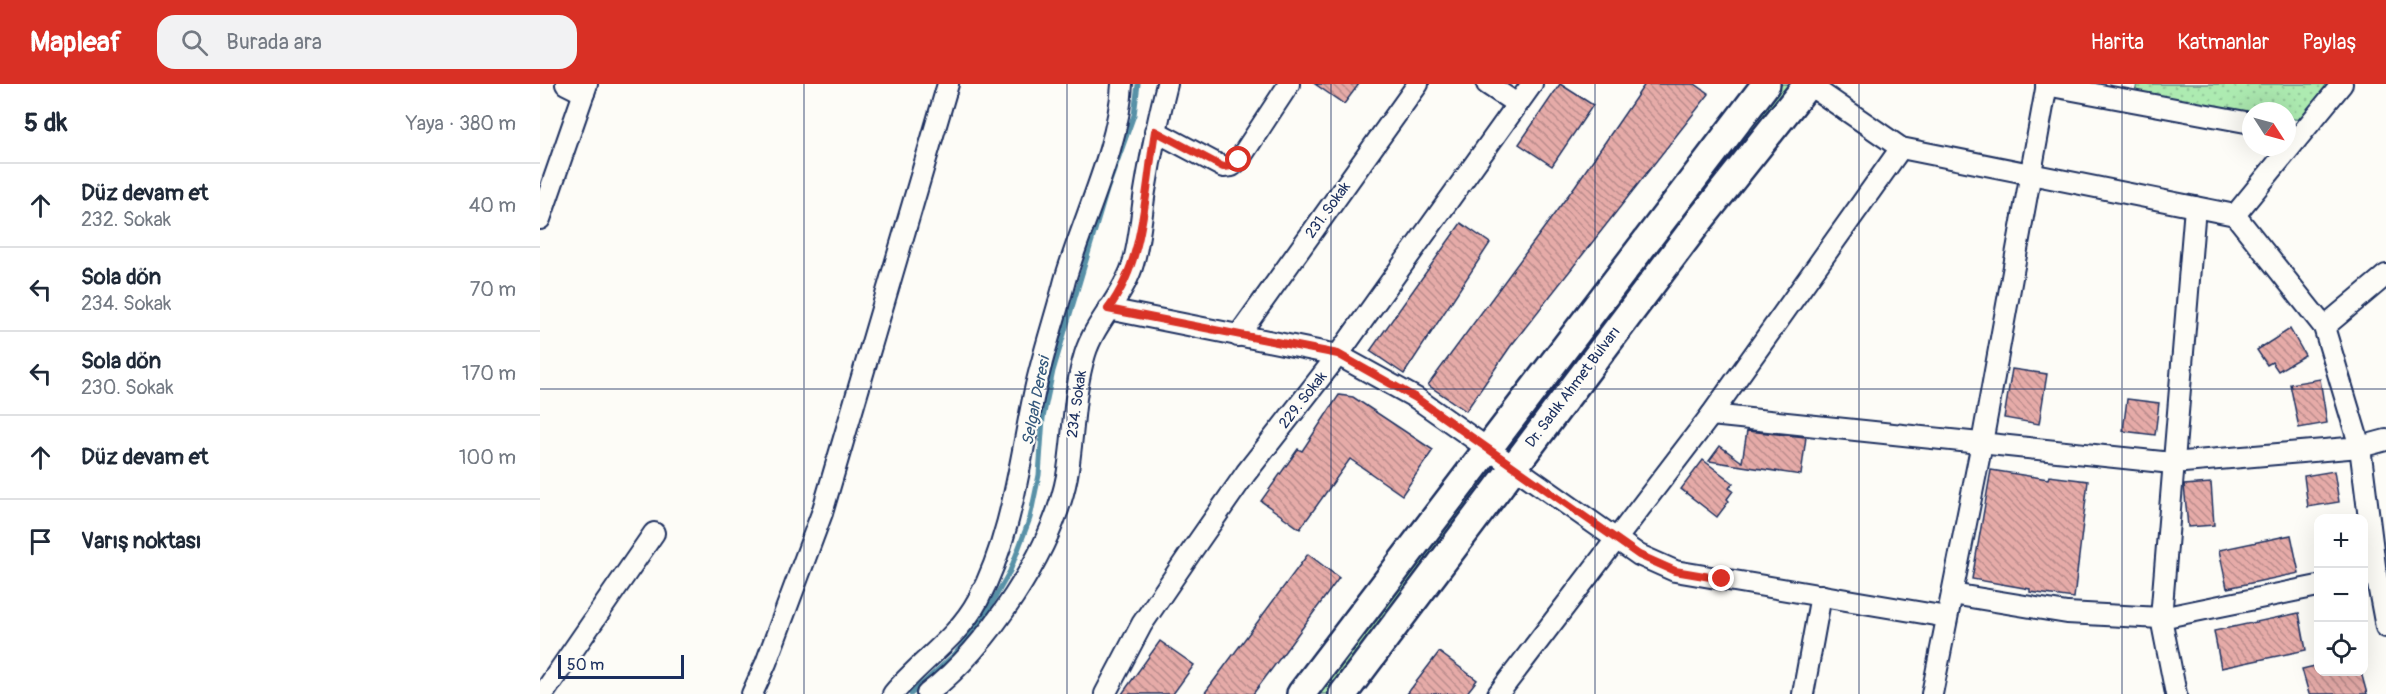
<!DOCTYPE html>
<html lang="tr">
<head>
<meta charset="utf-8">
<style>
	:root { --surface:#fff; --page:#f2f2f3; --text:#1f2937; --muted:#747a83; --line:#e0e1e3; --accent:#d93025 }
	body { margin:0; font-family:Pangolin,sans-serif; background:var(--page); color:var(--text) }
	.controls { position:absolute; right:18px; bottom:18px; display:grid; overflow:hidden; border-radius:12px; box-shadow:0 6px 24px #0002 }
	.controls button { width:54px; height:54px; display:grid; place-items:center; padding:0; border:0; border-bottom:2px solid var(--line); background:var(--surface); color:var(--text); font:30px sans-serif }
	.compass { position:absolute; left:1702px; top:18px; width:54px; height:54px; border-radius:50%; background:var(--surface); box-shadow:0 6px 24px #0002; rotate:126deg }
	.scale { position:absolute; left:18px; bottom:15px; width:126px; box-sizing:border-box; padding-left:6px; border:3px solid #1b2f5e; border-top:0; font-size:16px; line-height:21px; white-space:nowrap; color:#1b2f5e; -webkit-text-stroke:4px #fdfcf7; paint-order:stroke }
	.stop { position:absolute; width:18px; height:18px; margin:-14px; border:4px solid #d93025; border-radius:50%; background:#fff }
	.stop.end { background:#d93025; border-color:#fff; box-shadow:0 2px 6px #0008 }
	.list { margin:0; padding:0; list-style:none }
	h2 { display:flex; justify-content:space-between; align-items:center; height:78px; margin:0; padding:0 24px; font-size:26px }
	h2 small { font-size:20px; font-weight:400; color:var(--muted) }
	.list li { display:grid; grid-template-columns:39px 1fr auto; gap:18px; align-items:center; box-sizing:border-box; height:84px; padding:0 24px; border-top:2px solid var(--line) }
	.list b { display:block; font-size:22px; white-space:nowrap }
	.list p { margin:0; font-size:20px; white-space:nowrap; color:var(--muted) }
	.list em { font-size:20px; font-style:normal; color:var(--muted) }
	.icon { flex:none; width:33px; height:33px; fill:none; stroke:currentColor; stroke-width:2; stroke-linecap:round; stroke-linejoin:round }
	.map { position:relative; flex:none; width:1846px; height:610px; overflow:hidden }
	header { display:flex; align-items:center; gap:36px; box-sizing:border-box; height:84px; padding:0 30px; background:var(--accent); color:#fff }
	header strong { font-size:28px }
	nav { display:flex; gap:33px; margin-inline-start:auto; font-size:21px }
	.search { width:420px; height:54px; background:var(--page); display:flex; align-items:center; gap:15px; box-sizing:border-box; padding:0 21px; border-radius:18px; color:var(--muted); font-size:22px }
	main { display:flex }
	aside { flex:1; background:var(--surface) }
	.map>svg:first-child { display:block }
</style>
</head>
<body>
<header>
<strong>Mapleaf</strong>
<div class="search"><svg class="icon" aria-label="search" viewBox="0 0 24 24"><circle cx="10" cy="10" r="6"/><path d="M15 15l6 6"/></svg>Burada ara</div>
<nav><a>Harita</a><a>Katmanlar</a><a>Paylaş</a></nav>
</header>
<main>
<aside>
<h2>5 dk<small>Yaya · 380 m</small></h2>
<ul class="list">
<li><svg class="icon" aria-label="ahead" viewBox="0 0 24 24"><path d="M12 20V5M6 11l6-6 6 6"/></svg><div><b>Düz devam et</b><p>232. Sokak</p></div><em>40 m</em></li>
<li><svg class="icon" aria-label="left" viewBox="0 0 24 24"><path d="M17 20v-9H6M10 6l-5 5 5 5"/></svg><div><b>Sola dön</b><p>234. Sokak</p></div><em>70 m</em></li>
<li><svg class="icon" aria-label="left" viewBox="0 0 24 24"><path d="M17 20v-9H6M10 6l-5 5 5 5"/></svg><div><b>Sola dön</b><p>230. Sokak</p></div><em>170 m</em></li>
<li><svg class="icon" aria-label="ahead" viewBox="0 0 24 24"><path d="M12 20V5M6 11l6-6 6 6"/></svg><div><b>Düz devam et</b></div><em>100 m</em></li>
<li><svg class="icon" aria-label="arrive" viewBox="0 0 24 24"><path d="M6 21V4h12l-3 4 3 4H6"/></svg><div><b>Varış noktası</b></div></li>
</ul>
</aside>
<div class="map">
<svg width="1846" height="610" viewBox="0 0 1846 610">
	<defs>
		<pattern id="green-dots" width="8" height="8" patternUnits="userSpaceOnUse" patternTransform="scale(1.5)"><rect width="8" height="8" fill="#adebb1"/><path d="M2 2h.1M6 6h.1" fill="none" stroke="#94ca9b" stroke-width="1.8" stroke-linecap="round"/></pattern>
		<pattern id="building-back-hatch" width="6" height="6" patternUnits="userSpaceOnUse" patternTransform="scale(1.5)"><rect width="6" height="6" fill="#e6aba8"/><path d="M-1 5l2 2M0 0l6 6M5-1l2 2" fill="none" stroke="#ba8c8c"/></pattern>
	</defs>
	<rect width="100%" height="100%" fill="#fdfcf7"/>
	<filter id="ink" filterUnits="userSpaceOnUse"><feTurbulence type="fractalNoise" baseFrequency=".0167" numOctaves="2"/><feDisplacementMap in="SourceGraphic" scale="12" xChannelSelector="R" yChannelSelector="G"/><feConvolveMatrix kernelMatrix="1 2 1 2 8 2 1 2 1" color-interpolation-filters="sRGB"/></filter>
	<g filter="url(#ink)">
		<g fill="url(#green-dots)" stroke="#648d88" stroke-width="1.5">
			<polygon points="1239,0 1257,0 971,368 964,362"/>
			<polygon points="1597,0 1789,0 1761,36 1747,34 1747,27 1711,28 1595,9"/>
			<polygon points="949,380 957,387 790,610 777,610"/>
		</g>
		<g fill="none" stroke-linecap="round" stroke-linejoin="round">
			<polyline stroke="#5891a7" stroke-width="5" points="371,610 415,570 443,535 470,487 490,434 499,391 503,334 513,287 567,106 594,31 598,0"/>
		</g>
		<g fill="url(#building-back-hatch)" stroke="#1b2f5e" stroke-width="1.5">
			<polygon points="775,0 819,0 804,20"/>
			<polygon points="1020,0 1053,21 1012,82 979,60"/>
			<polygon points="1105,0 1155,0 1169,10 970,263 926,327 888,301 1035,102"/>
			<polygon points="921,139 950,159 864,290 830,267"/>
			<polygon points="1750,245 1765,271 1738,287 1732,278 1727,281 1717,266"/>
			<polygon points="1472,285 1507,290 1499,340 1464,334"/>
			<polygon points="1780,295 1787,339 1759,344 1750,300"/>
			<polygon points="799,311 813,313 893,366 862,411 810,375 760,445 721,417 758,365 762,367"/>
			<polygon points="1587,315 1619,319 1615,351 1583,347"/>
			<polygon points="1207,347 1266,353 1261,391 1169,377 1180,362 1202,378"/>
			<polygon points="1163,376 1193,399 1189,404 1193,407 1187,415 1189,417 1177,433 1141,405"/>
			<polygon points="1451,386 1508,395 1509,392 1548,397 1534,514 1490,508 1490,505 1432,495"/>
			<polygon points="1794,387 1799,418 1768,423 1764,392"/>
			<polygon points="1671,399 1674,441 1648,443 1644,401"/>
			<polygon points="1751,451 1759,489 1687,504 1679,466"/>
			<polygon points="768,470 799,494 752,558 713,610 664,610"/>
			<polygon points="1759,529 1766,566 1681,584 1674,547"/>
			<polygon points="620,557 654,581 633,610 582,610"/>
			<polygon points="899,568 937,596 926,610 867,610"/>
			<polygon points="1779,581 1779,588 1821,588 1827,610 1769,610 1762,585"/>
		</g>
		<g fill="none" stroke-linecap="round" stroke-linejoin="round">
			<defs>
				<g id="minor">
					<polyline points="26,0 44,9"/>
					<polyline points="947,0 977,20"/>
					<polyline points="1506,1 1711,39"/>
					<polyline points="615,47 683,83 692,82 699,76 749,0"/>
					<polyline points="1695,131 1802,0"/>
					<polyline points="0,135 47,0"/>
					<polyline points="568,225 798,271 876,314 1099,471 1135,487 1407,533"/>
					<polyline points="1784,243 1846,191"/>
					<polyline points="698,252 878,0"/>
					<polyline points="1171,331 1632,379 1820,363 1784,243 1695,131 1361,64 1268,0"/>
					<polyline points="1846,356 1820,363 1836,490 1846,543"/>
					<polyline points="1412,510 1527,529 1621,534 1778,502"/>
					<polyline points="3,610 114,449"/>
					<polyline points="212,610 226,579 282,429 408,0"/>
					<path d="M 353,610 C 380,577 417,555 438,516 C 471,454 479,382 493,315 C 501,275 515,235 525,196 C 543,134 579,64 582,0"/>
					<path d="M 387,610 C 447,564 513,466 527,392 C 534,352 533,309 545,270 C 555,238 581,215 592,183 C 600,159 601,132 605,107 C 611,71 618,35 627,0"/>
					<polyline points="565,610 602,540 651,468 706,389 798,271 992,0"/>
					<polyline points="958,610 1171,331 1361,64"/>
					<polyline points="1263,610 1281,511"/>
					<polyline points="1392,610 1442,359 1507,0"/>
					<polyline points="1636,610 1621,534 1655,123"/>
				</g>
				<g id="secondary">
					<polyline points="761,610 1226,0"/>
					<polyline points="803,610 1159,137 1268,0"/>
				</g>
			</defs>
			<use href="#minor" stroke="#1b2f5e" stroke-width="24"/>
			<use href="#secondary" stroke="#1b2f5e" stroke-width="32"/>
			<use href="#minor" stroke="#fdfcf7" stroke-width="20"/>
			<use href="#secondary" stroke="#fdfcf7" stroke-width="27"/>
		</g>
	</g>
	<g fill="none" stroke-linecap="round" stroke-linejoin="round" filter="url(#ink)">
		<path stroke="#d93025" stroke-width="8" d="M 699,76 L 692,82 L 683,83 L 615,47 C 605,107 605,176 568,225 L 798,270 L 876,314 L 1099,471 L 1135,487 L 1182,495"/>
	</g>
	<path fill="none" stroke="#1b2f5e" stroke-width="1.5" stroke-opacity="0.55" d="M 264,0 L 264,610M 527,0 L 527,610M 791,0 L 791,610M 1055,0 L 1055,610M 1319,0 L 1319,610M 1582,0 L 1582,610M 0,305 L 1846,305"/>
	<g text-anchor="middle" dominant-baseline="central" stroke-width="4.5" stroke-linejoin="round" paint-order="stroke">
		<g font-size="15" fill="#1b2f5e" stroke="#fdfcf7">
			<text transform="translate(788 126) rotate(-54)">231. Sokak</text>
			<text transform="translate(1033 303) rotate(-53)">Dr. Sadık Ahmet Bulvarı</text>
			<text transform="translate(763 316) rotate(-52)">229. Sokak</text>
			<text transform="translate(537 320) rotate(-82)">234. Sokak</text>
		</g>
		<g font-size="16" font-style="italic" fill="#34587c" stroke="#fdfcf7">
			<text transform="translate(496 317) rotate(-79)">Selgah Deresi</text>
		</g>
	</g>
</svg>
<div class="controls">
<button>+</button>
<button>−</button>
<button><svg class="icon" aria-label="locate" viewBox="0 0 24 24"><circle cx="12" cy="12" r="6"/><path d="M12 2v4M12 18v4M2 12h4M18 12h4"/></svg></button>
</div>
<svg class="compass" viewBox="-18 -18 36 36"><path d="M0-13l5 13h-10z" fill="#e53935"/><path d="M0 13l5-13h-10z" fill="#747a83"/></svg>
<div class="scale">50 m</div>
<div class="stop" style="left:699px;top:76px"></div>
<div class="stop end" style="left:1182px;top:495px"></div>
</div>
</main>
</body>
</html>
